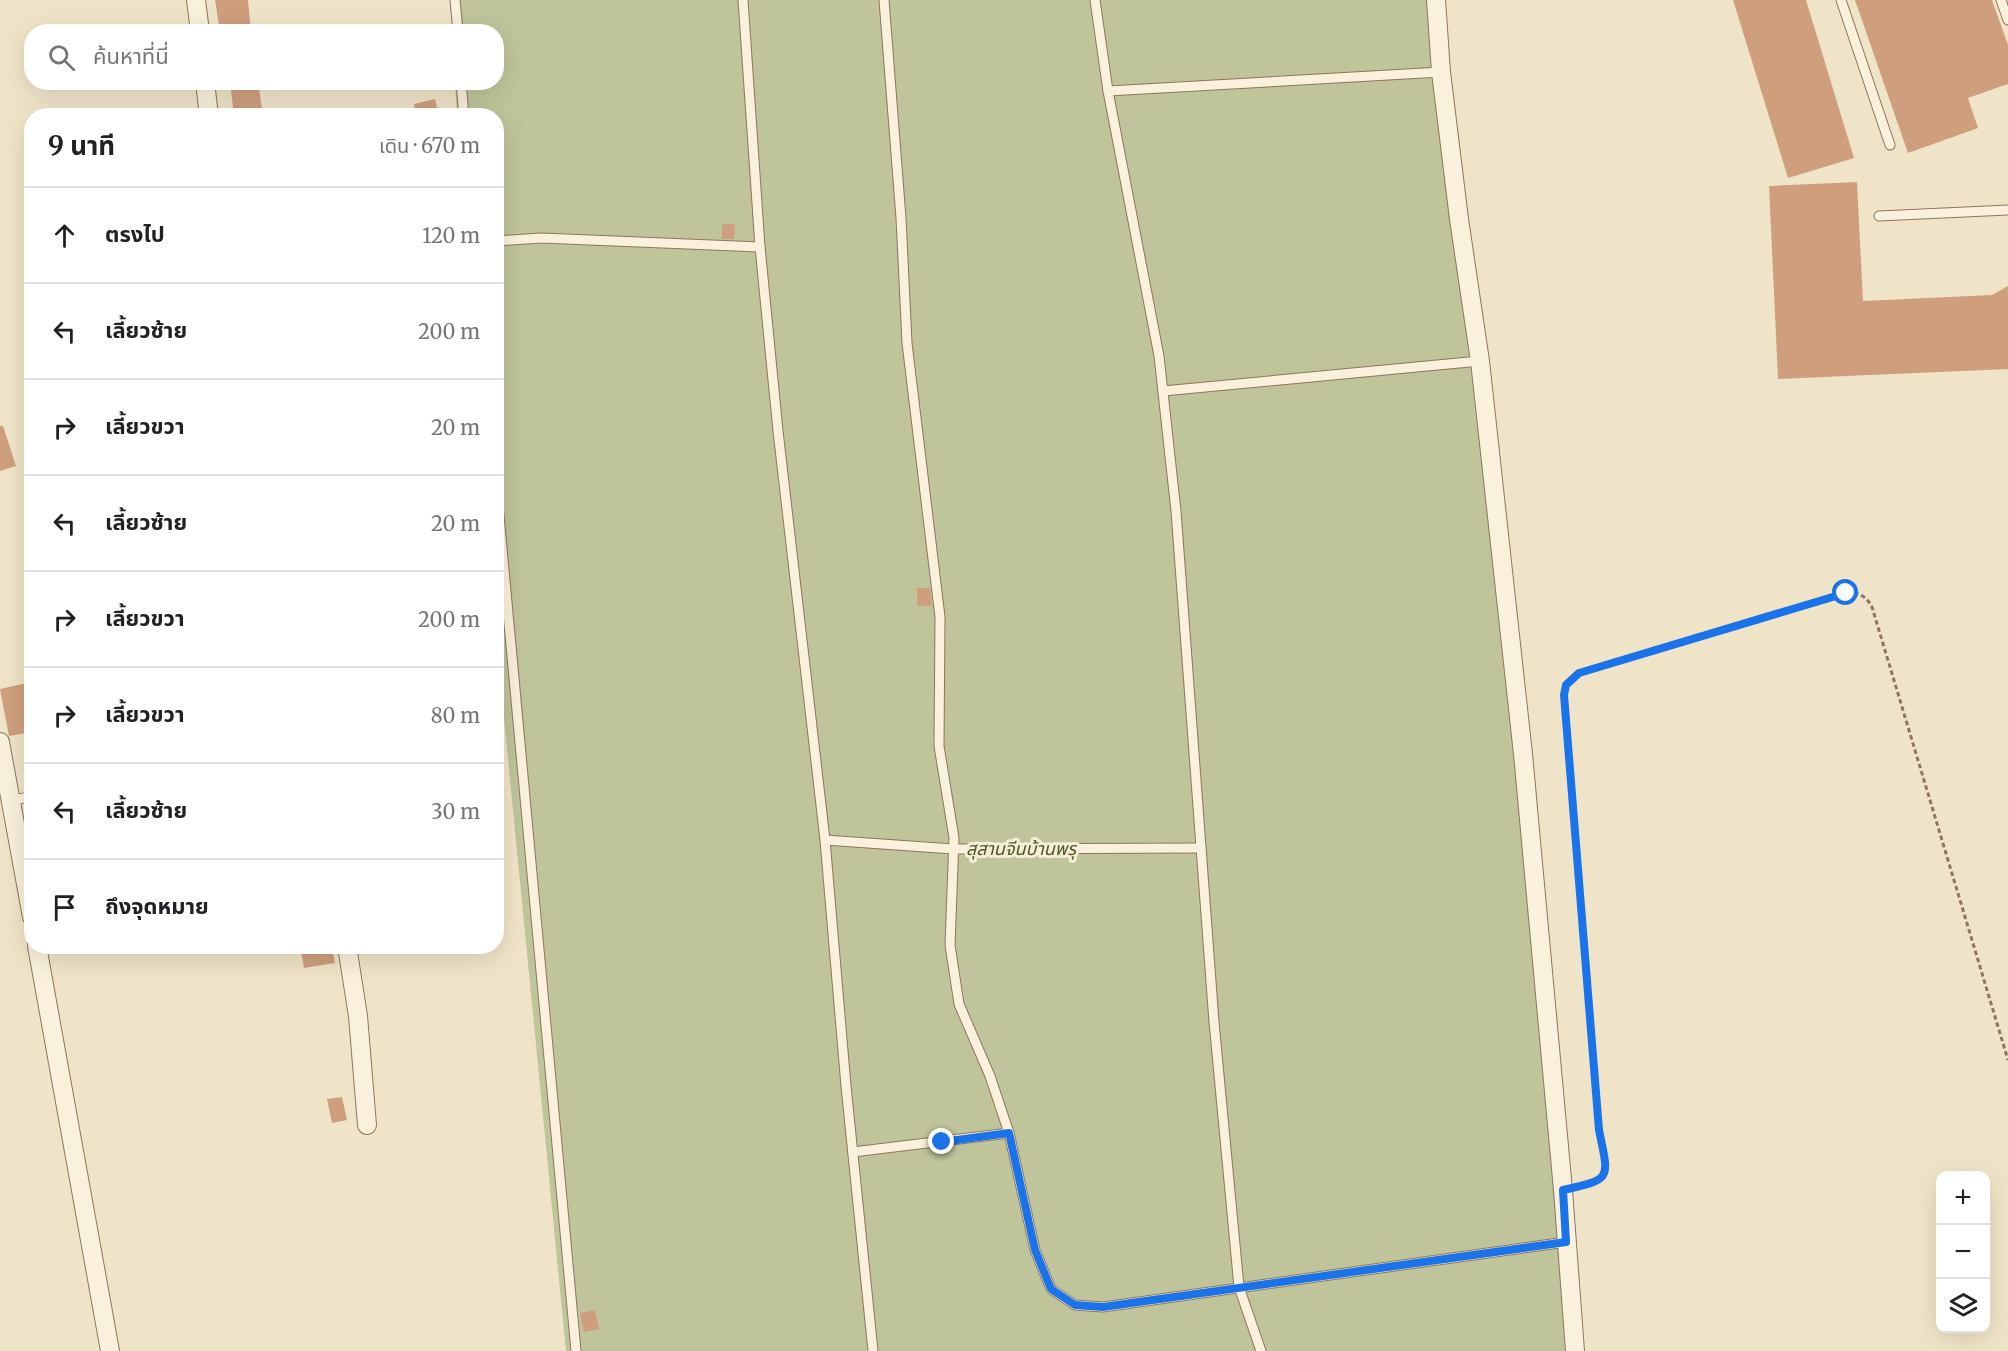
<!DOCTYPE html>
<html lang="th">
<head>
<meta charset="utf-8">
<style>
	:root { --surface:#fff; --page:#f2f2f2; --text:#202124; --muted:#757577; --line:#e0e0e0 }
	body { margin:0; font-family:Merriweather,"Noto Sans Thai",serif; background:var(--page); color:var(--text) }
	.controls { position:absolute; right:18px; bottom:18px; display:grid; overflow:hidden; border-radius:12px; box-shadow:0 6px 24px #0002 }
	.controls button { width:54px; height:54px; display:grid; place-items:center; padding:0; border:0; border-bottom:2px solid var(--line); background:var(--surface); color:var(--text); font:30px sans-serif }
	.stop { position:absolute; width:18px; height:18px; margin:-14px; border:4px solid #1a73e8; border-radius:50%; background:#fff }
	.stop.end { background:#1a73e8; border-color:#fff; box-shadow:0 2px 6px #0008 }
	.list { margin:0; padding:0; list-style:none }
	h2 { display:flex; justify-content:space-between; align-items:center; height:78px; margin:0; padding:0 24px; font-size:26px }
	h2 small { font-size:20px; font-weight:400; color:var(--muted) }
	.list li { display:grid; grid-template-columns:39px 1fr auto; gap:18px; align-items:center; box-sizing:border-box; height:96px; padding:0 24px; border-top:2px solid var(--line) }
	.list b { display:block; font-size:22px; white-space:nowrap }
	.list em { font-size:20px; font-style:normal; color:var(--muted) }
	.icon { flex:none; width:33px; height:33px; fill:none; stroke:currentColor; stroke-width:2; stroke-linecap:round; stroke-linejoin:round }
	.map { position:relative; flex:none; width:2008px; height:1351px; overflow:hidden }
	.search { position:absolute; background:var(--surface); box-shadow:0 6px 24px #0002; left:24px; top:24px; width:480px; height:66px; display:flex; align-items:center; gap:15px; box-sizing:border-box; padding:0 21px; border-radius:24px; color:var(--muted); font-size:22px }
	.panel { position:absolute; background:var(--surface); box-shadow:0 6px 24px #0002; left:24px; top:108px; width:480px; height:846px; border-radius:24px }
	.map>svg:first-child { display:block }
</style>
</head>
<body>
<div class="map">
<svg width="2008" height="1351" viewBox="0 0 2008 1351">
	<rect width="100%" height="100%" fill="#f0e4c8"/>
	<polygon fill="#bfc49a" points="450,0 1428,0 1474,363 1578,1351 566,1351 497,647 496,116 457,115 455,83 496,82 496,32 452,31"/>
	<g fill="#cf9f7d">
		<polygon points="215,0 248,0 251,32 220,32"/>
		<polygon points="1733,0 1806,0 1854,158 1788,178"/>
		<polygon points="1855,0 1992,0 2008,45 2008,84 1968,98 1978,128 1908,153"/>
		<polygon points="230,82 258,82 263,116 234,116"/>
		<polygon points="435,99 439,116 416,116 414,104"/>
		<polygon points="1857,182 1863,301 1992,295 2008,286 2008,369 1778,379 1769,186"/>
		<polygon points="722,224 735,224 734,239 722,239"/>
		<polygon points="0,426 3,426 16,466 0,471"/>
		<polygon points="917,588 930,588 932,606 917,606"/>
		<polygon points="32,682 32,732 9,736 0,689"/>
		<polygon points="300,946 332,946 335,963 304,968"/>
		<polygon points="342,1097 347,1120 332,1123 327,1099"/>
		<polygon points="595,1310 599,1329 584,1332 580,1313"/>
	</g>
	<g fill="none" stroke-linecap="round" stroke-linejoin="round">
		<defs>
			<g id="lane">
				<polyline points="455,0 458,32"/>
				<polyline points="743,0 760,247 778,431 825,840 846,1086 873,1351"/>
				<polyline points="884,0 901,218 907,343 940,617 939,746 954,838 950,945 959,1004 990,1076 1009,1133 1035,1250 1051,1289 1075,1305 1103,1307 1566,1242"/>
				<polyline points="1095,0 1108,91 1441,72"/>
				<polyline points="1841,0 1890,145"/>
				<polyline points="2001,0 2008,20"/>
				<polyline points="461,82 464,116"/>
				<polyline points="1108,91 1159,356 1176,511 1214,1022 1239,1287 1261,1351"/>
				<polyline points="1879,216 2008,210"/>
				<polyline points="496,241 541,238 760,247"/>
				<polyline points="1163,391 1480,361"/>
				<polyline points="496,483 576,1351"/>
				<polyline points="11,801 32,796"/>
				<polyline points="825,840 953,849 1201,848"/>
				<polyline points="853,1152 1009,1133"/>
			</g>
			<g id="street">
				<polyline points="196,0 200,32"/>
				<polyline points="1436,0 1441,72 1459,219 1480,361 1523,754 1563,1190 1575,1351"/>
				<polyline points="205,82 209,116"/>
				<polyline points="0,742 32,917"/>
				<polyline points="37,946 110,1351"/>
				<polyline points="347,946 358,1016 367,1125"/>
			</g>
		</defs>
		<use href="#lane" stroke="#8d765c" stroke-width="11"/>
		<use href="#street" stroke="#8d765c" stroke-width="20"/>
		<path stroke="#8d765c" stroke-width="3" stroke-dasharray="4.5 3" stroke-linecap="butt" d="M 1579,1186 C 1585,1185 1593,1184 1598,1181 C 1613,1172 1602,1143 1599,1130 L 1564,695 L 1566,685 L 1579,673 L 1846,593 C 1858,591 1867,597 1872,607 L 2008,1060"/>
		<use href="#lane" stroke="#faf1dc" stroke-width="9"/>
		<use href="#street" stroke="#faf1dc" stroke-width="18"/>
	</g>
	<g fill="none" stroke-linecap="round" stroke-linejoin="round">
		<path stroke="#1a73e8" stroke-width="8" d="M 942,1142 L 1009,1133 L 1035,1250 L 1051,1289 L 1075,1305 L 1103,1307 L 1566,1242 L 1563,1190 C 1613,1179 1609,1179 1599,1130 L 1564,695 L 1566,685 L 1579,673 L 1846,593"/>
	</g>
	<g text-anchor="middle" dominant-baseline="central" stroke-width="6" stroke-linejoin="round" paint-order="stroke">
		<g font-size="18" font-style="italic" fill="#4d5a26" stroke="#f7eed8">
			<text x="1021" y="848">สุสานจีนบ้านพรุ</text>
		</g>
	</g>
</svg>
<div class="controls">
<button>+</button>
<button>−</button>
<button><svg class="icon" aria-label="layers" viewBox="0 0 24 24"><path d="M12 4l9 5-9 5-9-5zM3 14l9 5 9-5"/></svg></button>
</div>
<div class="stop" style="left:1846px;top:593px"></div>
<div class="stop end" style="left:942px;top:1142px"></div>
<div class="search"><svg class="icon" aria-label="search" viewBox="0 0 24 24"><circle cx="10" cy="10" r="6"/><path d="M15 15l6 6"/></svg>ค้นหาที่นี่</div>
<section class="panel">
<h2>9 นาที<small>เดิน · 670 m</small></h2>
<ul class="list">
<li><svg class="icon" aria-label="ahead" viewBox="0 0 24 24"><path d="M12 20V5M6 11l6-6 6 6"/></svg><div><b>ตรงไป</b></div><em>120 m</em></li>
<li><svg class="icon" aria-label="left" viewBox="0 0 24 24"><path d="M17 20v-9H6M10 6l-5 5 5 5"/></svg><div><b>เลี้ยวซ้าย</b></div><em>200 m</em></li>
<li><svg class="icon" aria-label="right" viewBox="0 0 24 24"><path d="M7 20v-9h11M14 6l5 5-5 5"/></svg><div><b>เลี้ยวขวา</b></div><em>20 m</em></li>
<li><svg class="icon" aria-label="left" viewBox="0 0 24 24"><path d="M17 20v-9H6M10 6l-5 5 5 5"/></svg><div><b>เลี้ยวซ้าย</b></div><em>20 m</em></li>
<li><svg class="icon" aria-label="right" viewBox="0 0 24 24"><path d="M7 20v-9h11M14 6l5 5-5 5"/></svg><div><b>เลี้ยวขวา</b></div><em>200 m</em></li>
<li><svg class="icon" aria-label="right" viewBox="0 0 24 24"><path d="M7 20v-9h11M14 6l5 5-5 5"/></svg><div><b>เลี้ยวขวา</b></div><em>80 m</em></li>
<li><svg class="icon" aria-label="left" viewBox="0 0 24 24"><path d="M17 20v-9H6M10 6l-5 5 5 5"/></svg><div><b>เลี้ยวซ้าย</b></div><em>30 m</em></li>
<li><svg class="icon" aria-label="arrive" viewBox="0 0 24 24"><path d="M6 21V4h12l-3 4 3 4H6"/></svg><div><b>ถึงจุดหมาย</b></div></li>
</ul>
</section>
</div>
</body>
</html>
